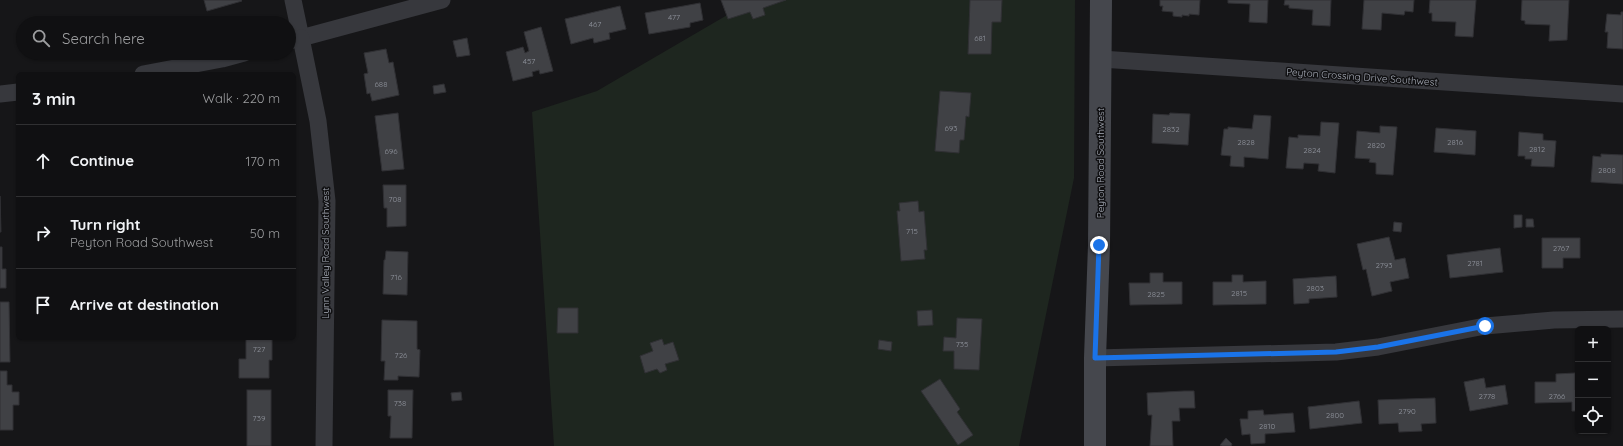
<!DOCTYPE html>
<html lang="en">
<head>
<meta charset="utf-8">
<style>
	:root { --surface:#101012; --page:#19191b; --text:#f1f3f6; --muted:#9c9d9f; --line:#303032 }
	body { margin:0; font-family:Quicksand,sans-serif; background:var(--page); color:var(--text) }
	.controls { position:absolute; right:12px; bottom:12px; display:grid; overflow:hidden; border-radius:6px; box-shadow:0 1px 3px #0004 }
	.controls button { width:36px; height:36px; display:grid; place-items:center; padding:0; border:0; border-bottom:1px solid var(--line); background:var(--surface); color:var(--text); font:20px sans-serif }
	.stop { position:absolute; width:12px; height:12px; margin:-9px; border:3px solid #1a73e8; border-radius:50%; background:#fff }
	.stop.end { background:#1a73e8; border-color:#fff; box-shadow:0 1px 4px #0008 }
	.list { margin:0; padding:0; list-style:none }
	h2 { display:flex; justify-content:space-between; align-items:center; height:52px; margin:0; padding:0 16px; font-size:17px }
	h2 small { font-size:13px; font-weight:400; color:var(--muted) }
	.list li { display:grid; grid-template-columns:26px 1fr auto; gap:12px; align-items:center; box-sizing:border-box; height:72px; padding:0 16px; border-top:1px solid var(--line) }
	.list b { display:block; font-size:15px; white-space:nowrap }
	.list p { margin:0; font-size:13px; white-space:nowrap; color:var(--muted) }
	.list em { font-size:13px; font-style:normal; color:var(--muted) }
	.icon { flex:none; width:22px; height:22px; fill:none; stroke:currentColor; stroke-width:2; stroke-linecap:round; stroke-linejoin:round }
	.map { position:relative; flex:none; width:1623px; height:446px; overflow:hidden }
	.search { position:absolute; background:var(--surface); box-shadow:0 1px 3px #0004; left:16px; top:16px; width:280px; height:44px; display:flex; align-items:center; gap:10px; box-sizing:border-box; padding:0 14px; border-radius:22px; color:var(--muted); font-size:15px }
	.panel { position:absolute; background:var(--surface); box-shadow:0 1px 3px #0004; left:16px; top:72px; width:280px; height:268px; border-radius:6px }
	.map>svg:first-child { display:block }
</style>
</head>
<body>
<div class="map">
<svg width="1623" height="446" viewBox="0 0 1623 446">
	<rect width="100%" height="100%" fill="#161618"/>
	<polygon fill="#1e261f" points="753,0 1075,0 1074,178 1019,446 554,446 532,112 597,91"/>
	<g fill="#404145" stroke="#303034">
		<polygon points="204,0 241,0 242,1 207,11"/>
		<polygon points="721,0 786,0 763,8 765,15 753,19 750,12 728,19"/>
		<polygon points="970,0 1002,0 1001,22 992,22 991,54 968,54"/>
		<polygon points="1160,0 1200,0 1199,15 1189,14 1189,16 1182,15 1182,17 1173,16 1173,12 1162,11 1163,6 1160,6"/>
		<polygon points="1228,0 1268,0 1267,23 1249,22 1250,4 1228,3"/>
		<polygon points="1285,0 1331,0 1330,26 1312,25 1313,10 1289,8 1289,5 1284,5"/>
		<polygon points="1364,0 1414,0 1413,12 1405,11 1404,15 1382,13 1381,30 1362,29"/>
		<polygon points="1430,0 1476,0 1473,37 1455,36 1456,22 1432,21 1432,13 1429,13"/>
		<polygon points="1522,0 1569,0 1567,40 1549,41 1550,25 1525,24 1525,21 1521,20"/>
		<polygon points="700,3 703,20 690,23 690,27 649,34 645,13"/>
		<polygon points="620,6 626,29 609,33 610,39 594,43 593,38 571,44 565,19"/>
		<polygon points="1621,12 1623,12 1623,49 1607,48 1608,32 1605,32 1607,14 1621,15"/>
		<polygon points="541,27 553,71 540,74 539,70 532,72 533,76 513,81 506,52 523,47 525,53 529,51 524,32"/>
		<polygon points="467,38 470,55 457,57 453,41"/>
		<polygon points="386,49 389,63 393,62 399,95 372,101 370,93 367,94 364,74 368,73 364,53"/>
		<polygon points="444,84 446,92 434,94 433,86"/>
		<polygon points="940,91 971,93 969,117 966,116 964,140 960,140 959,153 935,151"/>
		<polygon points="398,113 404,169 382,171 375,116"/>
		<polygon points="1170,113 1190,114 1188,145 1152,143 1153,114 1169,115"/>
		<polygon points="1254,115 1271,116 1268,159 1244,157 1244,167 1230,166 1231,156 1221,155 1224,129 1228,129 1228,127 1252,129"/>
		<polygon points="1321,122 1339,123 1335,173 1318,171 1319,164 1304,163 1303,169 1286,168 1289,137 1298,138 1298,135 1320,136"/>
		<polygon points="1380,126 1397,127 1393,175 1376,174 1376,163 1369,162 1370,159 1355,158 1357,131 1380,133"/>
		<polygon points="1436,128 1476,131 1475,155 1434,152"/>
		<polygon points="1519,132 1543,134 1543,140 1556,141 1554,167 1531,166 1532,159 1525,159 1525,156 1518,156"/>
		<polygon points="1601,154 1623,155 1623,184 1591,182 1593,156 1601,157"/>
		<polygon points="383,185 406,185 406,226 387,227 387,208 384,208"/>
		<polygon points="0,196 1,232 0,232"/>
		<polygon points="918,201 919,212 924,211 927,250 924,250 925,259 901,261 897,211 900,211 899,203"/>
		<polygon points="1514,215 1522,215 1522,227 1514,228"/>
		<polygon points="1526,219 1533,219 1534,227 1526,227"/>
		<polygon points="1394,222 1402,223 1401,232 1393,231"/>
		<polygon points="1389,237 1395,260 1405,258 1409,278 1390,282 1392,291 1372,296 1366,269 1363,270 1357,244"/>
		<polygon points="1542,238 1580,238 1580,258 1563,258 1563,268 1542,268"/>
		<polygon points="0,247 2,247 2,269 6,269 6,288 0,288"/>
		<polygon points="1500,248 1503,272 1450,278 1447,255"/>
		<polygon points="386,251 408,252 407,295 383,294 384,260 385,260"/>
		<polygon points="1150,273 1163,273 1163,282 1182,282 1182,304 1130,305 1129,283 1150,283"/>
		<polygon points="1232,275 1243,275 1243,282 1266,281 1266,304 1213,305 1213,282 1232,282"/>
		<polygon points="1336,276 1337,297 1309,299 1309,303 1294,304 1293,279"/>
		<polygon points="0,302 9,302 10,362 0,362"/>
		<polygon points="558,308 578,308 578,333 557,333"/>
		<polygon points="932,310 933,325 918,326 917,311"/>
		<polygon points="957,318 982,319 979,370 954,369 954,351 943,351 944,337 956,338"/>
		<polygon points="382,320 417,321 417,349 420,350 419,377 398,376 398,380 384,380 385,361 381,361"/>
		<polygon points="246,338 272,338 272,360 269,360 269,378 239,378 239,359 246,359"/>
		<polygon points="662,339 664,345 673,342 679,360 665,364 667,370 660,373 657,369 645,373 640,356 653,351 650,343"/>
		<polygon points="879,340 892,342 891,351 878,349"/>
		<polygon points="0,371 7,371 7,385 12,385 12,392 19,392 19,405 13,405 13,430 0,430"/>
		<polygon points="1575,373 1575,390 1578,390 1578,411 1572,411 1572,402 1535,403 1535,382 1556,382 1556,374"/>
		<polygon points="1484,378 1486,388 1505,385 1508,404 1470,411 1464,382"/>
		<polygon points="940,379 960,409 957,412 973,435 958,445 921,391"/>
		<rect x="247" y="390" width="24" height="56"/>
		<polygon points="388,390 413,390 412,438 390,438 391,416 388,416"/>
		<polygon points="1184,391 1194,391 1195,408 1179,408 1180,421 1172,421 1173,446 1150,446 1152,415 1148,415 1147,393"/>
		<polygon points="461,392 462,400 452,401 451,393"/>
		<polygon points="1435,398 1436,423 1421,424 1422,431 1399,432 1398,423 1379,424 1378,400"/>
		<polygon points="1359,401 1362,423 1310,429 1308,407"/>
		<polygon points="1263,410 1264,415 1293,413 1295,432 1265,434 1265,443 1251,444 1250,434 1242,435 1240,419 1248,419 1248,411"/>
		<polygon points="1226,438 1232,444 1231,446 1222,446 1220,445"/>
	</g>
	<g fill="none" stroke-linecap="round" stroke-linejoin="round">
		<g stroke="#37383d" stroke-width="17">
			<polyline points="293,0 301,38 442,0"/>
			<polyline points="289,41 301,38 318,121 327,201 324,446"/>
			<polyline points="1101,59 1623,94"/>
			<polyline points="143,74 222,59 244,53"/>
			<polyline points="0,94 18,92"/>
			<polyline points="1095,358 1336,352 1378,347 1485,326 1554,320 1623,319"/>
		</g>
		<polyline stroke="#45474d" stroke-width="22" points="1095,446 1095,358 1099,245 1101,0"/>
	</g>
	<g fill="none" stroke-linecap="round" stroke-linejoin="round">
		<polyline stroke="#1a73e8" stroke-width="5" points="1099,245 1095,358 1336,352 1378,347 1485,326"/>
	</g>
	<g text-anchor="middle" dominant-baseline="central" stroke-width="3" stroke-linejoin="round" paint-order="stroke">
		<g font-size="8" fill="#8e929b">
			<text x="674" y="17">477</text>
			<text x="595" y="24">467</text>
			<text x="980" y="38">681</text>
			<text x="529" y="61">457</text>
			<text x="381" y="84">688</text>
			<text x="951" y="128">693</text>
			<text x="1171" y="129">2832</text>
			<text x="1246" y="142">2828</text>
			<text x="1455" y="142">2816</text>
			<text x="1376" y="145">2820</text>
			<text x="1537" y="149">2812</text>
			<text x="1312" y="150">2824</text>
			<text x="391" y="151">696</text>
			<text x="1607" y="170">2808</text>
			<text x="395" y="199">708</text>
			<text x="912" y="231">715</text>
			<text x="1561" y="248">2767</text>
			<text x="1475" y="263">2781</text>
			<text x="1384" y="265">2793</text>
			<text x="396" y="277">716</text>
			<text x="1315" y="288">2803</text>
			<text x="1239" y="293">2815</text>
			<text x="1156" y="294">2825</text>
			<text x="962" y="344">735</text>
			<text x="259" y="349">727</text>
			<text x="401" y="355">726</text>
			<text x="1487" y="396">2778</text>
			<text x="1557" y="396">2766</text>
			<text x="400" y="403">738</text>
			<text x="1407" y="411">2790</text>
			<text x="1335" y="415">2800</text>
			<text x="259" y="418">739</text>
			<text x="1267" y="426">2810</text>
		</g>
		<g font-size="10" fill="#a8adb8" stroke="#111113">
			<text transform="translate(1362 77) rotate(4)">Peyton Crossing Drive Southwest</text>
			<text transform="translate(1100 163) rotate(-90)">Peyton Road Southwest</text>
			<text transform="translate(325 253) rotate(-90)">Lynn Valley Road Southwest</text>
		</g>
	</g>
</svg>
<div class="controls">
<button>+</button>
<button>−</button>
<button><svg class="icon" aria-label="locate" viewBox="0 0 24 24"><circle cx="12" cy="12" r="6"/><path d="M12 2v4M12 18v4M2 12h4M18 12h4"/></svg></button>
</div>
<div class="stop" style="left:1485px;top:326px"></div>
<div class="stop end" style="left:1099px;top:245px"></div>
<div class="search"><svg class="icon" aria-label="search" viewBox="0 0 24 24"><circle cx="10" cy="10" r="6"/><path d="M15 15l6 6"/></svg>Search here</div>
<section class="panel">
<h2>3 min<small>Walk · 220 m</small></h2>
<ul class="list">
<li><svg class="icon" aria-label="ahead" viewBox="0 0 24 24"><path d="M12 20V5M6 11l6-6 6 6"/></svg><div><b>Continue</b></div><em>170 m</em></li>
<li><svg class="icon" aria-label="right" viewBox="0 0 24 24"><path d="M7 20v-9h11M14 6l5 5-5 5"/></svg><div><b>Turn right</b><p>Peyton Road Southwest</p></div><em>50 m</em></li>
<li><svg class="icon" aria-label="arrive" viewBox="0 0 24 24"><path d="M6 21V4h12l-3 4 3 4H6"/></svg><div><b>Arrive at destination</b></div></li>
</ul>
</section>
</div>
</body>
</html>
